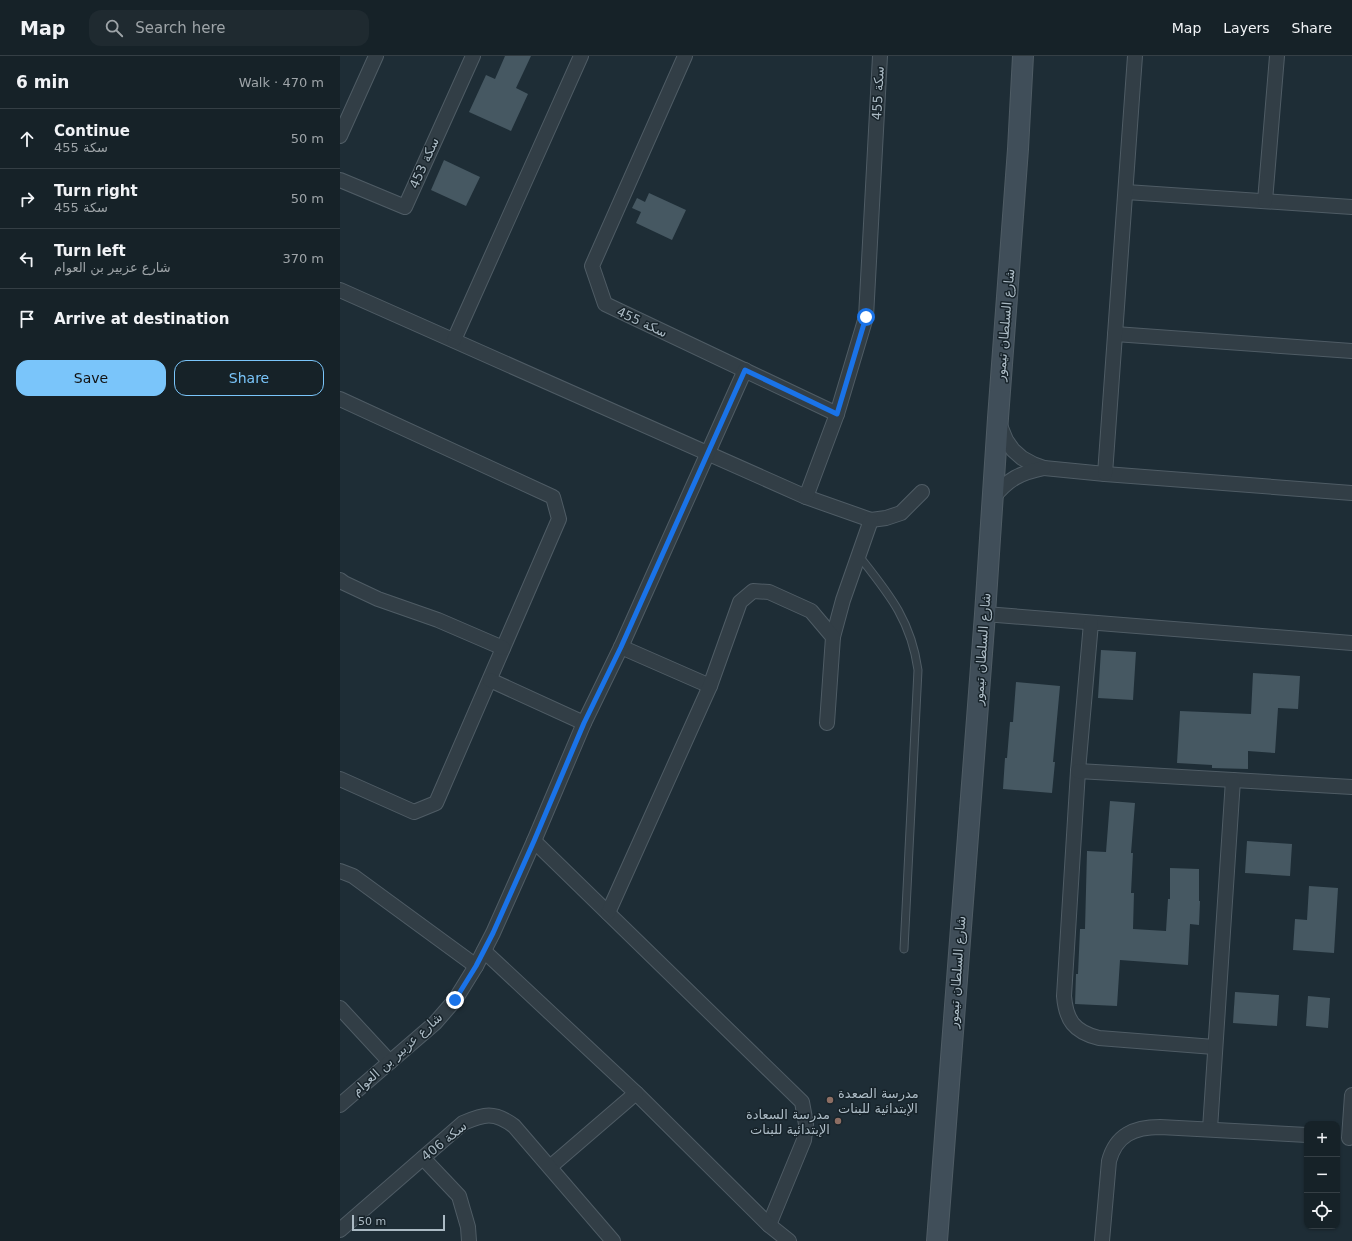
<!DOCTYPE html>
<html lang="en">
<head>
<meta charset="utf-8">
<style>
	:root { --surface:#162228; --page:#1f2a30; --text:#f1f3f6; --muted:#9ea4a8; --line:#353f45; --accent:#7ac5fa }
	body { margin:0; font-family:"DejaVu Sans","Noto Sans Arabic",sans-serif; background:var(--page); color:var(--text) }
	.controls { position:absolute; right:12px; bottom:12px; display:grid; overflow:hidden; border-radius:8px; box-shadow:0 1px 3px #0004 }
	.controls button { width:36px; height:36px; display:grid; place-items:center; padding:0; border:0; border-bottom:1px solid var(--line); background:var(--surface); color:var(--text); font:20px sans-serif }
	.scale { position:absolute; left:12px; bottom:10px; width:93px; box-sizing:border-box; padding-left:4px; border:2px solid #abbac4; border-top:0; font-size:11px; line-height:14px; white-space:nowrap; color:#abbac4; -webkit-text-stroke:3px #17232a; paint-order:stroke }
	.stop { position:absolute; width:12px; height:12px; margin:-9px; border:3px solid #1a73e8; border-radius:50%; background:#fff }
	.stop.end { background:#1a73e8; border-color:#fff; box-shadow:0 1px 4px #0008 }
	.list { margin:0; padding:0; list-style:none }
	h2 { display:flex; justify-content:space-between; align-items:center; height:52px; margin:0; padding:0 16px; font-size:17px }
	h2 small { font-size:13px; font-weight:400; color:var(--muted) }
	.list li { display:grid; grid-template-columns:26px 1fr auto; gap:12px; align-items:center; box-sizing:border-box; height:60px; padding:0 16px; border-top:1px solid var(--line) }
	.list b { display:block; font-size:15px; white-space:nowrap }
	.list p { margin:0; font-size:13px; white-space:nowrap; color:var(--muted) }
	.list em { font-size:13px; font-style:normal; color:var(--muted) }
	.actions { display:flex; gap:8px; padding:12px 16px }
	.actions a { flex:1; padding:9px 0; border:1px solid var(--accent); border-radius:12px; text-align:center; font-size:14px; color:var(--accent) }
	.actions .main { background:var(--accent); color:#111 }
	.icon { flex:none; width:22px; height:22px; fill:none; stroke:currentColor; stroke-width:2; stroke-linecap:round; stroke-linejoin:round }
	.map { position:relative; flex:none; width:1012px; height:1185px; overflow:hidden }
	header { display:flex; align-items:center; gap:24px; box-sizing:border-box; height:56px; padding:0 20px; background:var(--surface); border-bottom:1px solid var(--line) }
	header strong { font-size:19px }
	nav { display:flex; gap:22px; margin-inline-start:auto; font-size:14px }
	.search { width:280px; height:36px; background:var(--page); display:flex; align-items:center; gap:10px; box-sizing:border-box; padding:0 14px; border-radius:12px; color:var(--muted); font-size:15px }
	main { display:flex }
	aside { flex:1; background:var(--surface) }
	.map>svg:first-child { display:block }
</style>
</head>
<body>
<header>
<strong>Map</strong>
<div class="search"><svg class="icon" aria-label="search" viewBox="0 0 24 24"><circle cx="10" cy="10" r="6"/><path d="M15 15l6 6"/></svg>Search here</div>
<nav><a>Map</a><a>Layers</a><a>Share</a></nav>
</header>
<main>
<aside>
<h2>6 min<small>Walk · 470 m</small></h2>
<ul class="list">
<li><svg class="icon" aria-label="ahead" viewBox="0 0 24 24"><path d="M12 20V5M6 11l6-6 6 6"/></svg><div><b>Continue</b><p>سكة 455</p></div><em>50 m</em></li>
<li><svg class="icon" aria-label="right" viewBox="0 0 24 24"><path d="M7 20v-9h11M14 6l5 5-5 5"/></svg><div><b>Turn right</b><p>سكة 455</p></div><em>50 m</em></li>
<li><svg class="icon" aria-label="left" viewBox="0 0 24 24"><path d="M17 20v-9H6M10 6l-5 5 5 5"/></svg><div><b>Turn left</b><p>شارع عزبير بن العوام</p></div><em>370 m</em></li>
<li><svg class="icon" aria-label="arrive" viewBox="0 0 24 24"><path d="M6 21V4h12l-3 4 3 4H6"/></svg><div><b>Arrive at destination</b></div></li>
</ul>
<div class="actions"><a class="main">Save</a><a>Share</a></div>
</aside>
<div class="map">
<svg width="1012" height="1185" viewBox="0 0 1012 1185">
	<rect width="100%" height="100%" fill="#1e2d36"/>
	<g fill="#465862">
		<polygon points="165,0 191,0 176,32 188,38 171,75 129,56 146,19 155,23"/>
		<polygon points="104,104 140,121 126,150 91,134"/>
		<polygon points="309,137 346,154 332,184 296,167 301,156 292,152 297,142 305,146"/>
		<polygon points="761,594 796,596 793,644 758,642"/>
		<polygon points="913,617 960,620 958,653 938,652 935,697 908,695 908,713 872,712 872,709 837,707 840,655 911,658"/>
		<polygon points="676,626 720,630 713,706 715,706 712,737 663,733 665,702 667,702 670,666 673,666"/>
		<polygon points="770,745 795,747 791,797 793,797 791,837 794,837 793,873 826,875 828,843 830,843 830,812 859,813 859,845 860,845 859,869 850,868 848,909 780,904 777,950 735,948 736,918 738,918 740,873 745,873 747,795 766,796"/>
		<polygon points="907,785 952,788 950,820 905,817"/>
		<polygon points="969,830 998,832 994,897 953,894 955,863 967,864"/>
		<polygon points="895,936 939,939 937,970 893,967"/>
		<polygon points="968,940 990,942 988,972 966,970"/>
	</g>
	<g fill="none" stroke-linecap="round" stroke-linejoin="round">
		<defs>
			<path id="lane" d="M 519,500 C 549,538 571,564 578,614 L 564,893"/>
			<g id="street">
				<polyline points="345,0 252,210 265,248 497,358"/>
				<polyline points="0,80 36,0"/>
				<polyline points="0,124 65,151 133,0"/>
				<polyline points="786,136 1012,151"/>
				<polyline points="925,145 937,0"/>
				<polyline points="0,234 466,441 531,464 546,462 561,457 582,436"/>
				<polyline points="775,278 1012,295"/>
				<polyline points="114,284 241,0"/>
				<polyline points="0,343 213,441 219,463 96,747 74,756 0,723"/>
				<polyline points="659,367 666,384 673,394 682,402 693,408 704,412 765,418 1012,437"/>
				<polyline points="765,418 795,0"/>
				<polyline points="466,441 497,358 526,261 540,0"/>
				<path d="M 653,442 C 668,423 680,417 704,412"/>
				<polyline points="0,524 4,527 38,543 98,564 163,592"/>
				<polyline points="645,558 1012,587"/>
				<path d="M 751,567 L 738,715 L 724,940 C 726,964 734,976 759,982 L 874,991"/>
				<polyline points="493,581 503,544 531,464"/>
				<polyline points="281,591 370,630"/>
				<polyline points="150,624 244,667"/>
				<polyline points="738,715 1012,731"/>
				<polyline points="194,785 462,1046 466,1068 464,1084 429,1169"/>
				<polyline points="0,815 13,820 136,910"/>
				<polyline points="268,857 370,630 400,546 413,535 429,536 471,555 493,581 487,667"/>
				<polyline points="144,895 296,1037 429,1169 449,1185"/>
				<polyline points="0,952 50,1006"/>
				<polyline points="0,1049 95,967 115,944 136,910 153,877 194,785 244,667 281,591 405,314"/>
				<polyline points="870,1073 893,724"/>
				<polyline points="1009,1082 1012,1039"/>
				<polyline points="83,1102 119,1140 128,1171 129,1185"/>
				<polyline points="210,1111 296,1037"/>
				<path d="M 0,1174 L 123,1067 C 144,1058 154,1055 174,1070 L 273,1185"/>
				<path d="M 762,1185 L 769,1105 C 776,1079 794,1071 820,1071 L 967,1079"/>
			</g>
			<polyline id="secondary" points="597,1185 645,558 658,362 678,93 683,0"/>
		</defs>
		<use href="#lane" stroke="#4f5c65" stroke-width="9"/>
		<use href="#street" stroke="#4f5c65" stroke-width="16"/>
		<use href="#secondary" stroke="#4f5c65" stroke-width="22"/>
		<use href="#lane" stroke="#323e46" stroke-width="7"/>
		<use href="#street" stroke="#323e46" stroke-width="14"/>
		<use href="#secondary" stroke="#404e59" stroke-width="20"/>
	</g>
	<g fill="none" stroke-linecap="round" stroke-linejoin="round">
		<polyline stroke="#1a73e8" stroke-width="5" points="115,944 136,910 153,877 194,785 244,667 281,591 405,314 497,358 526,261"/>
	</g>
	<g fill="#8d6e63" stroke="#17232a" stroke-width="1.5">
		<circle cx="490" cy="1044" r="4"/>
		<circle cx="498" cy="1065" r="4"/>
	</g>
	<g text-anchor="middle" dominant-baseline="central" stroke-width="3" stroke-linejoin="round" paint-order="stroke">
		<g font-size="13" fill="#abbac4" stroke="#17232a">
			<text transform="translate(538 37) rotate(-87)">سكة 455</text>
			<text transform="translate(84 107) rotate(-66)">سكة 453</text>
			<text transform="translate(302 266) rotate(25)">سكة 455</text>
			<text transform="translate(665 269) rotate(-85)">شارع السلطان تيمور</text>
			<text transform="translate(642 593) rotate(-86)">شارع السلطان تيمور</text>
			<text transform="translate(617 916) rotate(-86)">شارع السلطان تيمور</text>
			<text transform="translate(57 998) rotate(-42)">شارع عزبير بن العوام</text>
			<text transform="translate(104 1085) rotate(-39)">سكة 406</text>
		</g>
		<g font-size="13" fill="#abbac4" stroke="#17232a" text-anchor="start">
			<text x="498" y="1037">مدرسة الصعدة<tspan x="498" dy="15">الإبتدائية للبنات</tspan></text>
			<text x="490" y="1058" text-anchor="end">مدرسة السعادة<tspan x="490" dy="15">الإبتدائية للبنات</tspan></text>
		</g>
	</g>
</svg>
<div class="controls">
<button>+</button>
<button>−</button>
<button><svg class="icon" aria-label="locate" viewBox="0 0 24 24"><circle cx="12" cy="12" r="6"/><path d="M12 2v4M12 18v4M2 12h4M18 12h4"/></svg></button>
</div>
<div class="scale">50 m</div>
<div class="stop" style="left:526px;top:261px"></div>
<div class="stop end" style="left:115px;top:944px"></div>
</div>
</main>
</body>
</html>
